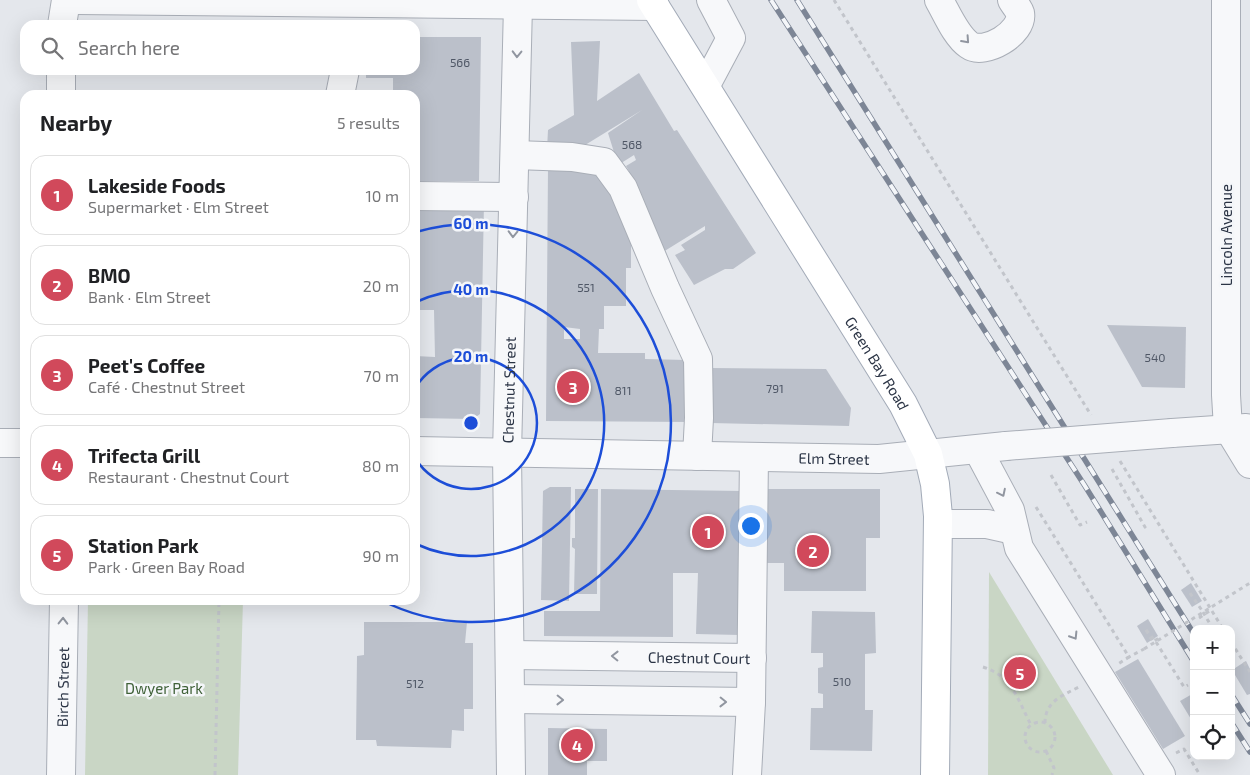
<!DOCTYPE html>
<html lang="en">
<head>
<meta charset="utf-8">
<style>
	:root { --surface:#fff; --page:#f6f6f6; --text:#202124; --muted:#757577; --line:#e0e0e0; --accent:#d1495b }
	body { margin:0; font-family:"Exo 2",sans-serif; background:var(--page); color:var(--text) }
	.controls { position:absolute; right:15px; bottom:15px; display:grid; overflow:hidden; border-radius:10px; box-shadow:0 5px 20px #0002 }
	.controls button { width:45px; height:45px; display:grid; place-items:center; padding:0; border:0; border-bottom:1px solid var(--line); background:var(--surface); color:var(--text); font:25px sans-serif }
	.you { position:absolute; left:750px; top:525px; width:18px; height:18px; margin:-12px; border:4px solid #fff; border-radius:50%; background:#1a73e8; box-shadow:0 0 0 8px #1a73e833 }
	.badge { display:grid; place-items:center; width:32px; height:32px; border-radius:50%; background:var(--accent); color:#fff; font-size:16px; font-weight:700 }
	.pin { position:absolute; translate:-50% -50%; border:2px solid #fff; box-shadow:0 1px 5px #0006 }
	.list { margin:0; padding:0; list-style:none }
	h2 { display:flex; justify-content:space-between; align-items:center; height:65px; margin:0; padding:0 20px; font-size:21px }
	h2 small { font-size:16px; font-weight:400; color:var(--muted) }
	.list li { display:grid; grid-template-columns:32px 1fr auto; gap:15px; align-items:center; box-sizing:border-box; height:80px; margin:0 10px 10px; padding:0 10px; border:1px solid var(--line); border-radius:15px }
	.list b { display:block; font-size:19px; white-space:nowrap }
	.list p { margin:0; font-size:16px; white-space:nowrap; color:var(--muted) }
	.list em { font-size:16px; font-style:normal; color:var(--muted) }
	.icon { flex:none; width:28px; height:28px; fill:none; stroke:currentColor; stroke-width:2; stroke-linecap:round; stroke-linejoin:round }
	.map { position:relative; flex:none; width:1250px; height:775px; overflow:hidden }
	.search { position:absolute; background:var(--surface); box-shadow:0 5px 20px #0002; left:20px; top:20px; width:400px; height:55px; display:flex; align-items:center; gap:12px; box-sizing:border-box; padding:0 18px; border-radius:15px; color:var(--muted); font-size:19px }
	.panel { position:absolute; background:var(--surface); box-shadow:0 5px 20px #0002; left:20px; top:90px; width:400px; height:515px; border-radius:15px }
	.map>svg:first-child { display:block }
</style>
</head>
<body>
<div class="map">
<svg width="1250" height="775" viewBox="0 0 1250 775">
	<rect width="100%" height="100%" fill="#e4e7ec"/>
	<g fill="#c9d6c5">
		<polygon points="989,572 1113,775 988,775"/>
		<polygon points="88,600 243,600 238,775 85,775"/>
	</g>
	<g fill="#bbc0ca" fill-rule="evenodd">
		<polygon points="415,37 481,37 479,181 415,181 415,95 393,95 393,78 366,78 366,70 415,70"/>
		<polygon points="600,41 597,101 639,73 674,131 677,130 756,253 733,269 725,269 694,285 675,255 685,250 681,245 705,230 705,226 663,252 625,174 629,171 626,166 636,160 634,155 618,165 608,133 642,110 577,150 547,149 548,130 574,115 571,42"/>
		<path d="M 548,167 L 598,167 L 631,233 L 631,268 L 626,268 L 626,306 L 604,306 L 604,329 L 599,329 L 598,353 L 645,353 L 645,359 L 686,360 L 692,422 L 546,421 ZM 564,327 L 580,329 L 580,339 L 564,339 Z"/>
		<polygon points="415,202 484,202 480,414 473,419 415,418 415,356 435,357 434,310 415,310"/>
		<polygon points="1107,325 1186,327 1185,388 1142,387"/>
		<polygon points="710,368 826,369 851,408 849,426 711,423"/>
		<polygon points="550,487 571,487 569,601 541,600 543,491"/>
		<polygon points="575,489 598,489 597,594 574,594 575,549 572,547 572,538 575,538"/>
		<polygon points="601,489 743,491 740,635 696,634 698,573 673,573 673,637 544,636 544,611 600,611"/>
		<polygon points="761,489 880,489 880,538 866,538 866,591 784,591 784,563 761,563"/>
		<polygon points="1191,583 1202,601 1192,607 1181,590"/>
		<polygon points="812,611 875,612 876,653 865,654 865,710 873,710 872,751 810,750 811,708 823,708 823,694 818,693 818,668 823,667 823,653 811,653"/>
		<polygon points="1148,619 1158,636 1147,643 1137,626"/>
		<polygon points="364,622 467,622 465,643 473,643 473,709 464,709 464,731 452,730 451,748 377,746 376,740 356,740 357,656 364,655"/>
		<polygon points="1138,659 1185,736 1163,749 1115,672"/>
		<polygon points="1246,661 1250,669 1250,694 1247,695 1232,670"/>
		<polygon points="1194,693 1194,724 1180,701"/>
		<polygon points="548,728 607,729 607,761 587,761 587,775 548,775"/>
	</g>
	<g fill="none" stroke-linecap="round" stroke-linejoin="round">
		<defs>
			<g id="minor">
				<polyline points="75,0 655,6"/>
				<path d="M 939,0 C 947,14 956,36 969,45 C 984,56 1024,33 1020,13 C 1019,9 1014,4 1012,0"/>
				<polyline points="1226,0 1226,395 1228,428 1250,464"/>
				<polyline points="62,25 66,0"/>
				<polyline points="61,70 61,95"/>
				<polyline points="706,85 731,38 711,0"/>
				<polyline points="340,95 345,70"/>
				<polyline points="515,155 572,157 604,162 623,188 665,288 698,359 699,418 697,456"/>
				<polyline points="415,196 514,197"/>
				<polyline points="1172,433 1246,428"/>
				<polyline points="0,443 25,443"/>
				<polyline points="978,450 1010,510 1019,548 1161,775"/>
				<path id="s1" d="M 415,451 L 879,459 L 1006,446"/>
				<polyline points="938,524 987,524 1014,530"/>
				<path id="s2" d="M 511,655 L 752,658"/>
				<polyline points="512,699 751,702"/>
				<path id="s3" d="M 61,775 L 64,600"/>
				<path id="s4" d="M 511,775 L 507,453 L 518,5"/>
				<polyline points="747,775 751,702 754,457"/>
			</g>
			<g id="major">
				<path id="s5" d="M 651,0 L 903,404 L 928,454 L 935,484 L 938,516 L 935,775"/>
			</g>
		</defs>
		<use href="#minor" stroke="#a9aeb7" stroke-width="30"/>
		<use href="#major" stroke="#a3abb8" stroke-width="30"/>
		<g stroke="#c2c5cb" stroke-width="3" stroke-dasharray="4 4" stroke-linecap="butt">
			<polyline points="834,0 1091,415"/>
			<polyline points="1120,461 1223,629"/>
			<polyline points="1112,469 1145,527 1142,528"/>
			<polyline points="1051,475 1080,525 1087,522"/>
			<polyline points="1036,507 1129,657 1118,664"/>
			<polyline points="1190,593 1203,612"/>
			<polyline points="1199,618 1211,610"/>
			<polyline points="1146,630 1153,642 1159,638"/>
			<polyline points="1156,642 1184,687 1188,685"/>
			<polyline points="1231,642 1250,672"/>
			<polyline points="1127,658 1144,649"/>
			<path d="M 983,667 C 1012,676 1018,700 1031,725"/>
			<circle cx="1040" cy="737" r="15"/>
			<path d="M 1045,723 C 1045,702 1061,696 1079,687"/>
			<polyline points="1046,751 1054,768 1052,775"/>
			<polyline points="1176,753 1184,749 1200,775"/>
			<polyline points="215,775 219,600"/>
		</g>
		<use href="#minor" stroke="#f7f8fa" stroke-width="28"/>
		<use href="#major" stroke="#fff" stroke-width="28"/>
		<defs>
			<g id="rail">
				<polyline points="771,0 1085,486 1194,662"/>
				<polyline points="797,0 1194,634"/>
				<polyline points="1231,694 1250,724"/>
				<polyline points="1231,722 1250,752"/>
			</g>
		</defs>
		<use href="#rail" stroke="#7d8696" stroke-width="5.5"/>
		<use href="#rail" stroke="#f4f6f9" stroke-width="4" stroke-dasharray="11" stroke-linecap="butt"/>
		<defs>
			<polyline id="minor-bridge" points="1006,446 1172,433"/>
		</defs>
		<use href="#minor-bridge" stroke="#a9aeb7" stroke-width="30" stroke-linecap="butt"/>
		<g stroke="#c2c5cb" stroke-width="3" stroke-dasharray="4 4" stroke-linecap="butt">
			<polyline points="1203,612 1213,629"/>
			<polyline points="1146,630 1156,642"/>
			<polyline points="1144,649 1250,583"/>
		</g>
		<use href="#minor-bridge" stroke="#f7f8fa" stroke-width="28"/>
	</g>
	<defs><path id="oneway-chevron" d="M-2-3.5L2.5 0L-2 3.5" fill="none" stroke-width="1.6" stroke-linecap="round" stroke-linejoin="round" transform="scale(1.25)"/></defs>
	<g stroke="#9196a0">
		<use href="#oneway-chevron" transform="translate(966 40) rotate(48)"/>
		<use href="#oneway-chevron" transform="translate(517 54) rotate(91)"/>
		<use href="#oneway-chevron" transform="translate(513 234) rotate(91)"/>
		<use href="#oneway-chevron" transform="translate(1002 493) rotate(64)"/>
		<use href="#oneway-chevron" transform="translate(63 621) rotate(-89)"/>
		<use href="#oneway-chevron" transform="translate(1074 636) rotate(58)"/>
		<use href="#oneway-chevron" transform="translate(615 656) rotate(-179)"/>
		<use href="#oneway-chevron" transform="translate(560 700) rotate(1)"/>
		<use href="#oneway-chevron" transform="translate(723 702) rotate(1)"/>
	</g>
	<g fill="none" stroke="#1d4ed8" stroke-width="2.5">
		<path d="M415 388A66 66 0 1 1 415 458"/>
		<path d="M416 302A133 133 0 1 1 416 544"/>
		<path d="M416 232A199 199 0 1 1 381 600"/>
	</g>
	<g text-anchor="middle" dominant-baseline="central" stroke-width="5" stroke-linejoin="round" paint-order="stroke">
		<g font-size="12" fill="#4f5766">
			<text x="460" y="62">566</text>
			<text x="632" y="144">568</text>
			<text x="586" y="287">551</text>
			<text x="1155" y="357">540</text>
			<text x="775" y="388">791</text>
			<text x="623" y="390">811</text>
			<text x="842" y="681">510</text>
			<text x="415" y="683">512</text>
		</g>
		<g font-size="15" fill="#2b3445" stroke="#f4f6f9">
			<text transform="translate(1226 235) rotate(-90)">Lincoln Avenue</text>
			<text stroke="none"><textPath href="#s5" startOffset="428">Green Bay Road</textPath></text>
			<text stroke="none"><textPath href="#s4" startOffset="385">Chestnut Street</textPath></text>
			<text stroke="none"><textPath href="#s1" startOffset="419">Elm Street</textPath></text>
			<text stroke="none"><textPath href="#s2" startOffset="188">Chestnut Court</textPath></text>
			<text stroke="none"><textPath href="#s3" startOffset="88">Birch Street</textPath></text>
		</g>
		<g font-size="15" fill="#3f6138" stroke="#f4f6f9">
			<text x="164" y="688">Dwyer Park</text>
		</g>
	</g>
	<circle cx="471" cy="423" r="8" fill="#1d4ed8" stroke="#f4f6f9" stroke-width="2.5"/>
	<g font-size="15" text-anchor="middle" font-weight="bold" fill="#1d4ed8" stroke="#f4f6f9" stroke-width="5" stroke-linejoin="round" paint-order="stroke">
		<text x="471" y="229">60 m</text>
		<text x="471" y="295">40 m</text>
		<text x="471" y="362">20 m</text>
	</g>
</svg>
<div class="controls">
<button>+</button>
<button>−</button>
<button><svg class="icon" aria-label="locate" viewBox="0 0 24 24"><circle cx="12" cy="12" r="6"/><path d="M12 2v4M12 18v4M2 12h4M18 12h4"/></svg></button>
</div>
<div class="you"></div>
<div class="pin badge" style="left:708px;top:532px">1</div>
<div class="pin badge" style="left:813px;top:551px">2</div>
<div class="pin badge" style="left:573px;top:387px">3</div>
<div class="pin badge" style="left:577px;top:745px">4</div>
<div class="pin badge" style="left:1020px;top:673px">5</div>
<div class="search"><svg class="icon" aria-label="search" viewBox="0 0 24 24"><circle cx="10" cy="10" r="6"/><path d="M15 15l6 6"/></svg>Search here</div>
<section class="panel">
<h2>Nearby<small>5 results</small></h2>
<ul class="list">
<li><span class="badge">1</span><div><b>Lakeside Foods</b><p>Supermarket · Elm Street</p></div><em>10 m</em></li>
<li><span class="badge">2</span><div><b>BMO</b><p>Bank · Elm Street</p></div><em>20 m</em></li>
<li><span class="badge">3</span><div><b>Peet's Coffee</b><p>Café · Chestnut Street</p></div><em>70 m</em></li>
<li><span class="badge">4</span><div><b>Trifecta Grill</b><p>Restaurant · Chestnut Court</p></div><em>80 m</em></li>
<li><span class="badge">5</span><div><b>Station Park</b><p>Park · Green Bay Road</p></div><em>90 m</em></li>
</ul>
</section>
</div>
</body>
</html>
